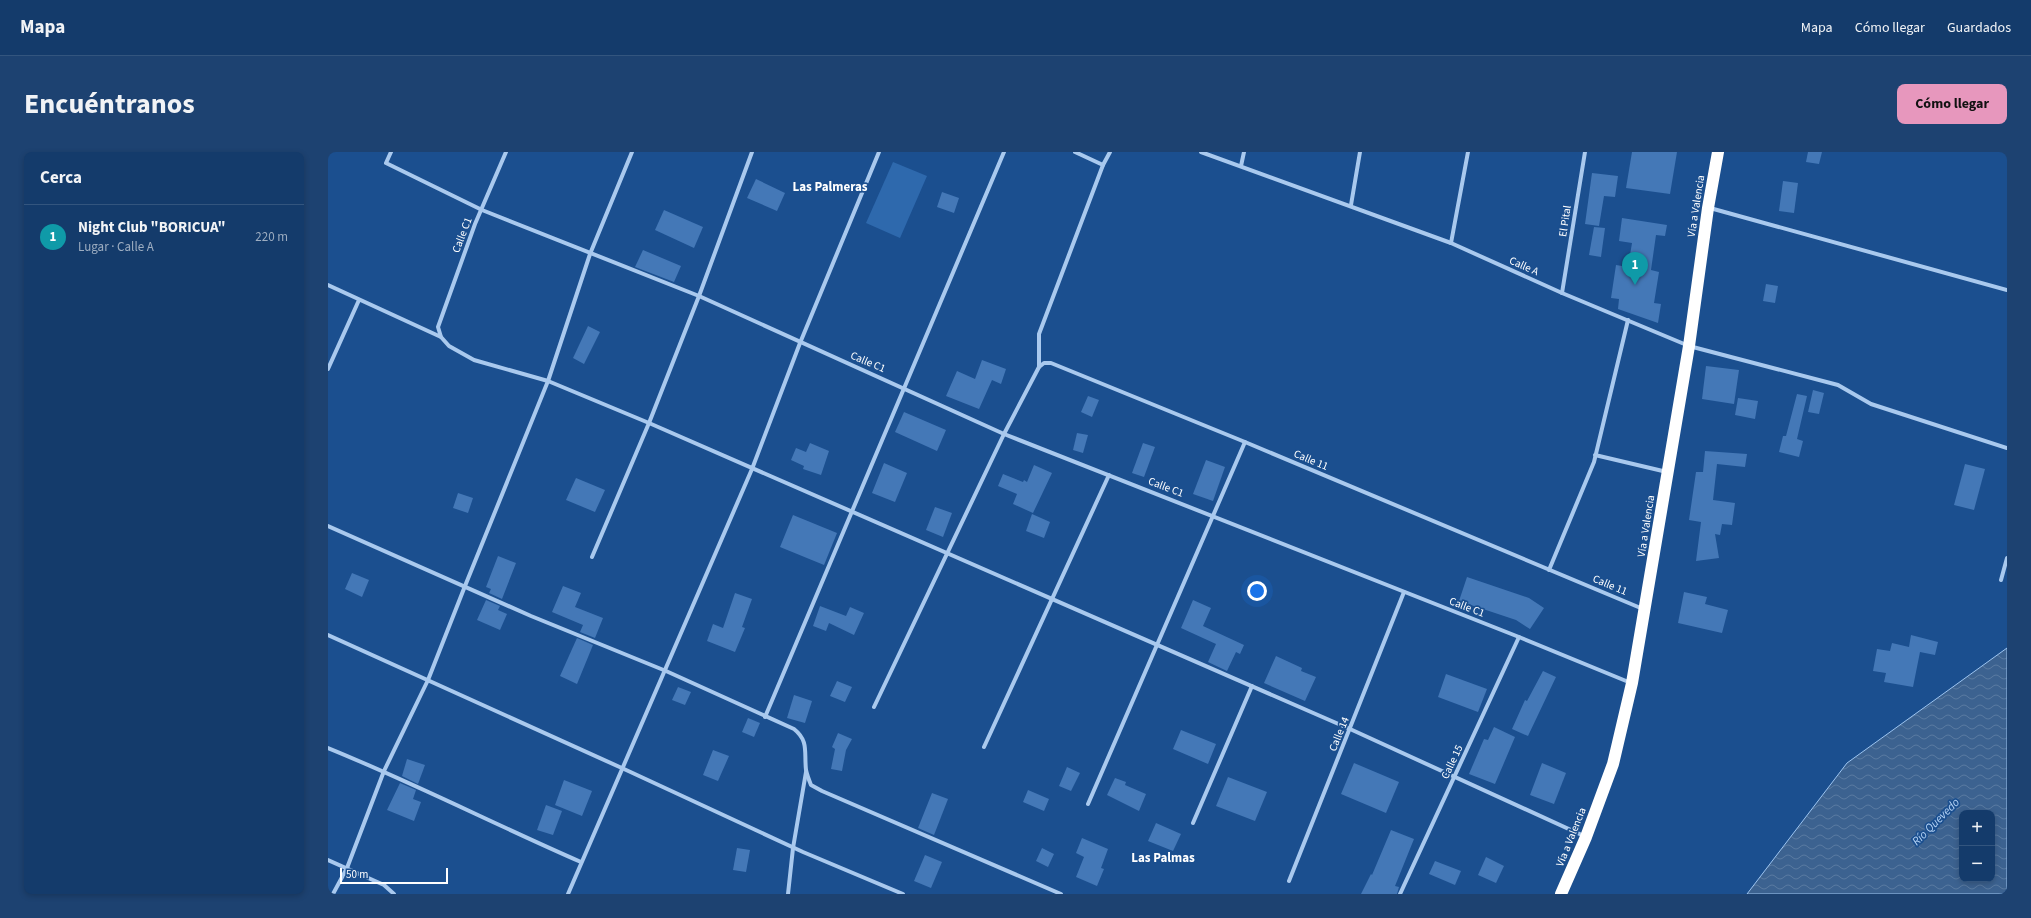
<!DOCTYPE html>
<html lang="es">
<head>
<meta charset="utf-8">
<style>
	:root { --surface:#143b6b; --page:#1d4271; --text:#f1f3f6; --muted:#9dadc1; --line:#33557e; --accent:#e797bd }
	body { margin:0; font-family:"Source Sans 3",sans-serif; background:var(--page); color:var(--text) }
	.controls { position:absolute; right:12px; bottom:12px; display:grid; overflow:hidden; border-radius:8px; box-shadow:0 2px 6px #0003 }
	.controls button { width:36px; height:36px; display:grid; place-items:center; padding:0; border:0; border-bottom:1px solid var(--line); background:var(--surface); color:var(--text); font:20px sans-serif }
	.scale { position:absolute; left:12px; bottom:10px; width:108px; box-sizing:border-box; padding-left:4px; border:2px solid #fff; border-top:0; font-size:11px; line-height:14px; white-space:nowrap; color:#fff; -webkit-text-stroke:3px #1b4f8f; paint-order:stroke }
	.you { position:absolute; left:929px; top:439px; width:14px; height:14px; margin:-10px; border:3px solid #fff; border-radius:50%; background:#1a73e8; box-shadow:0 0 0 6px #1a73e833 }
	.badge { display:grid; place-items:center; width:26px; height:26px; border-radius:50%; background:var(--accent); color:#fff; font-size:13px; font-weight:700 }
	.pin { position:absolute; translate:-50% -33px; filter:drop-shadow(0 1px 2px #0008) }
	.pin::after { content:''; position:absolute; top:21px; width:14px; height:12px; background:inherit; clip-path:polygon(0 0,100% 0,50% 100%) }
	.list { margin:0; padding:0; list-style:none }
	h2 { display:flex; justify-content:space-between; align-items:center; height:52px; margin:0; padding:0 16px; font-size:17px }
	h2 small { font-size:13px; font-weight:400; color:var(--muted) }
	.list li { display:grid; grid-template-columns:26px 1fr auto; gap:12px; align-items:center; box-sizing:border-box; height:64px; padding:0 16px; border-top:1px solid var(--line) }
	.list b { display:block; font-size:15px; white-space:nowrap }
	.list p { margin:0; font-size:13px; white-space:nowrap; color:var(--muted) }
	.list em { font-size:13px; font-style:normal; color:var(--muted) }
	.map { position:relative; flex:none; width:1679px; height:742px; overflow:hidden; border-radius:8px }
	header { display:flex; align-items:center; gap:24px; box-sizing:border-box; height:56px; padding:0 20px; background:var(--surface); border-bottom:1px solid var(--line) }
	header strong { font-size:19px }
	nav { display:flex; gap:22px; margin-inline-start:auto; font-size:14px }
	.intro { display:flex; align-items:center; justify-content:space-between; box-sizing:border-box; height:96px; padding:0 24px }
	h1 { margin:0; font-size:28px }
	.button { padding:10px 18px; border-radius:8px; background:var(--accent); color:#111; font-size:14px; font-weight:700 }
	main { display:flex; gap:24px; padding:0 24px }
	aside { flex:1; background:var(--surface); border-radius:8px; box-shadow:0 2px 6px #0003 }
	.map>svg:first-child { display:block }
</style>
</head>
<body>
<header>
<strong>Mapa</strong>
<nav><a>Mapa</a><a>Cómo llegar</a><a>Guardados</a></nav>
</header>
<div class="intro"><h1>Encuéntranos</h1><a class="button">Cómo llegar</a></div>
<main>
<aside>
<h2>Cerca<small></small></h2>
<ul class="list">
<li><span class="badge" style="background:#0f9aa8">1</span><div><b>Night Club &quot;BORICUA&quot;</b><p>Lugar · Calle A</p></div><em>220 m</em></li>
</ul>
</aside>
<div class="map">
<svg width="1679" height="742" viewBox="0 0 1679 742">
	<defs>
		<pattern id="water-waves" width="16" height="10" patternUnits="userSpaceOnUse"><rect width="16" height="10" fill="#3c6290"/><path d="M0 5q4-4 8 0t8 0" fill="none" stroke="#597aa1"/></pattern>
	</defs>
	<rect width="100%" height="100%" fill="#1b4f8f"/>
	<polygon fill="#2e69ad" points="565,10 599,24 572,86 538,71"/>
	<path fill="url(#water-waves)" stroke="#9cc4f0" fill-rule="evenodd" d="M 1679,496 L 1679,742 L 1419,742 L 1519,611 ZM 1634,661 L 1664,661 L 1664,727 L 1634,727 Z"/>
	<g fill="#4478b7">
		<polygon points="1304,0 1349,0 1342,42 1298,36"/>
		<polygon points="1480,0 1494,0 1491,12 1478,10"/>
		<polygon points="1264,21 1290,24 1287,45 1276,44 1271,74 1257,72"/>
		<polygon points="428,27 457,41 449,59 419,46"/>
		<polygon points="1455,29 1470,31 1466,61 1451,59"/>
		<polygon points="614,40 631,46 626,61 609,55"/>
		<polygon points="336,58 375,75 366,96 327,78"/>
		<polygon points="1294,66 1339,73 1337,84 1328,83 1323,118 1331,120 1326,151 1333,152 1330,171 1290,157 1291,147 1283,146 1288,113 1300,115 1304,91 1291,89"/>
		<polygon points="1266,75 1277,76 1273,105 1261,103"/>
		<polygon points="315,98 353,114 346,130 307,115"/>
		<polygon points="1438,132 1450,134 1447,151 1435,149"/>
		<polygon points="260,174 272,180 256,212 245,206"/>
		<polygon points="654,208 678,217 673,232 664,228 651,257 618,244 629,219 647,227"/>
		<polygon points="1378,214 1411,218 1406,252 1374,247"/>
		<polygon points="1485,238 1496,241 1491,262 1480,260"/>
		<polygon points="1469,242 1479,244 1469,287 1475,289 1471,305 1451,300 1455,284 1458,284"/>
		<polygon points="760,244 771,248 764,265 753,260"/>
		<polygon points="1410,246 1430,249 1427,267 1407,263"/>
		<polygon points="576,260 618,278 609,299 567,280"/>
		<polygon points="749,281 760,283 755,301 745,298"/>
		<polygon points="482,291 501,299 493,323 475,317 476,314 463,308 468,296 478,300"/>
		<polygon points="815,291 827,295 816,325 804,321"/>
		<polygon points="1377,299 1419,302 1417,315 1389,312 1385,348 1407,351 1404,373 1394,372 1392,383 1387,382 1391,406 1368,409 1373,370 1361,368 1368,320 1375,320"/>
		<polygon points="878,308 897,315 885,349 865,342"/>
		<polygon points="556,311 579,321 567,350 544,341"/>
		<polygon points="1637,312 1657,317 1646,358 1626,353"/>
		<polygon points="706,313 724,321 705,361 685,352 689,342 670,334 675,322 695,330 696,328 699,330"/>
		<polygon points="248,326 277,338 267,360 238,348"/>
		<polygon points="130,341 145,346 140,361 125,356"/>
		<polygon points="607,355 624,361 615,385 598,378"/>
		<polygon points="704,362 722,370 716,386 698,379"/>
		<polygon points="465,363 509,381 496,413 452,395"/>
		<polygon points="170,404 188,411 174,447 161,441 163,437 158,435"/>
		<polygon points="24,421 41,428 34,445 17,437"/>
		<polygon points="1139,425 1201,446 1216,456 1202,477 1188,468 1131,449"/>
		<polygon points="235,434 253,441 247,455 275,466 267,486 252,480 255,473 224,460"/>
		<polygon points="1356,440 1379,445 1377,452 1400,458 1394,481 1350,471"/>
		<polygon points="407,441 424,447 414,475 417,476 407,500 379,489 385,472 395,476"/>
		<polygon points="158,448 172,454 170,458 179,462 172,478 149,468"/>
		<polygon points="865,448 883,456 875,474 916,493 912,502 908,500 899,519 880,510 888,492 853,476"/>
		<polygon points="492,454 518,464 522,455 536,461 526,483 501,471 498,479 485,474"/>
		<polygon points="1583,483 1610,490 1607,503 1592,500 1585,535 1556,530 1558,521 1545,519 1549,497 1562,499 1564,491 1581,495"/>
		<polygon points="249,486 265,493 249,532 232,524"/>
		<polygon points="948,504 974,516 973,519 988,525 977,549 936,531"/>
		<polygon points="1215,519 1228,525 1200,584 1184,577 1197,548 1199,549"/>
		<polygon points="1118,522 1159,537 1150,560 1110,545"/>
		<polygon points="509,529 524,535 517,550 502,544"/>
		<polygon points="350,535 363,540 357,553 344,548"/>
		<polygon points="466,543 484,549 477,571 459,566"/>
		<polygon points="420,566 432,571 426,585 414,580"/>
		<polygon points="1166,575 1187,585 1167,632 1141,622 1156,587 1160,588"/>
		<polygon points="853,578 888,592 880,612 845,597"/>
		<polygon points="510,581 524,587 518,598 514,619 503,617 507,597 504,595"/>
		<polygon points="385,598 401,604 390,629 375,623"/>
		<polygon points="79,607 97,613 90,632 74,624"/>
		<polygon points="1026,611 1071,630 1058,661 1013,642"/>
		<polygon points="1214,611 1238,621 1226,652 1202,643"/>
		<polygon points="739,615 752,621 743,639 731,634"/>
		<polygon points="900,625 939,640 927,669 888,654"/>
		<polygon points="787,626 798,630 797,633 818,642 811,659 779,643"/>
		<polygon points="236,628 264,639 254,664 227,653"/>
		<polygon points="72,631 88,638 85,647 93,650 86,669 59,658"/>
		<polygon points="700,638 721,647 716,659 695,650"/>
		<polygon points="604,641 620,647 606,683 590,676"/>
		<polygon points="218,653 234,659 225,683 209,678"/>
		<polygon points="828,671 853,682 845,699 820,689"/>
		<polygon points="1063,678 1086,687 1067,734 1071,735 1069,742 1033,742 1043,722 1044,723"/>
		<polygon points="754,686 780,697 773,716 776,717 769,734 748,725 756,705 748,701"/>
		<polygon points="409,696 422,698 418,720 405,718"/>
		<polygon points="714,696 726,702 720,715 708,709"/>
		<polygon points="597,703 614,710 603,736 586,729"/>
		<polygon points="1158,705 1176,714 1168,731 1150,723"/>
		<polygon points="1107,709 1133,719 1127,733 1101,722"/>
	</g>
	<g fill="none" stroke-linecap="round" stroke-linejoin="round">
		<g stroke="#a9c9ee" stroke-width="4">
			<polyline points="63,0 58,11 154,58 371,144 676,282 1191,485 1303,531"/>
			<polyline points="178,0 147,72 110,175 113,185 121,194 146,208 220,229 321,271 1022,577 1256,684"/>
			<polyline points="873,0 1123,91 1234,141 1361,194 1510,233 1543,252 1679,296"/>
			<polyline points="775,13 782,0"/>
			<polyline points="913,14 916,0"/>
			<polyline points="1023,53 1032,0"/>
			<polyline points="1382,56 1679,138"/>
			<polyline points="1123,91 1140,0"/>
			<polyline points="0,133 113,185"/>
			<polyline points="1234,141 1257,0"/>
			<polyline points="711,215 711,182 775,13 747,0"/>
			<polyline points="0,217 31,148"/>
			<polyline points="1267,303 1339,320"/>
			<path d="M 0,374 L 203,464 L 338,519 L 466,577 C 481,589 476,600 478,618 C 479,623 481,628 483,633 L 494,639 L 733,742"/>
			<polyline points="264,405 321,271 371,144 424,0"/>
			<polyline points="1221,418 1266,310 1300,168"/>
			<polyline points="1673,428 1679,406"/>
			<polyline points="0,483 296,617 475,700 575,742"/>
			<polyline points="546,555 676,282 711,215 716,211 723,211 917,290 1315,457"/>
			<polyline points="437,565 676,0"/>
			<polyline points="656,595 781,323"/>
			<path d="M 0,596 C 86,631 168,673 253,710"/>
			<polyline points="760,652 917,290"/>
			<polyline points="865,671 924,534"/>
			<polyline points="0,708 56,733 66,742"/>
			<polyline points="961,729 1076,440"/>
			<polyline points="5,742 19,716 56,619 100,528 137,434 220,229 262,102 304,0"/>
			<polyline points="240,742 424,317 472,191 551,0"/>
			<polyline points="460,742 465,696 478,620"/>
			<polyline points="1072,742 1191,485"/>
		</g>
		<polyline stroke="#fff" stroke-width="12" points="1233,742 1258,685 1285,612 1304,531 1361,194 1380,56 1390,0"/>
	</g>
	<g text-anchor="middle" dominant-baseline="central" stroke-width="3.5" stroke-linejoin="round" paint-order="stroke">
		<g font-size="11" fill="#fff" stroke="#1b4f8f">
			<text transform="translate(1368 54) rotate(-81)">Vía a Valencia</text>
			<text transform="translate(1237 69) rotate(-81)">El Pital</text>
			<text transform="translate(134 83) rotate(-69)">Calle C1</text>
			<text transform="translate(1196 114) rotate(24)">Calle A</text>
			<text transform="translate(540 210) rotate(23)">Calle C1</text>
			<text transform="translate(983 308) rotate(23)">Calle 11</text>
			<text transform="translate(838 335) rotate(21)">Calle C1</text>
			<text transform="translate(1318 374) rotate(-81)">Vía a Valencia</text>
			<text transform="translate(1282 433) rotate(23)">Calle 11</text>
			<text transform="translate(1139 455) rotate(21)">Calle C1</text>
			<text transform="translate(1011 582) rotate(-68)">Calle 14</text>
			<text transform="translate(1124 610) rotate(-65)">Calle 15</text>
			<text transform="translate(1243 685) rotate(-68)">Vía a Valencia</text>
		</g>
		<g font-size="12" font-style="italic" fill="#b5d3f5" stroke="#1b4f8f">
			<text transform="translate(1608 670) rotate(-45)">Río Quevedo</text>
		</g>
		<g font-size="13" font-weight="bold" fill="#fff" stroke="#1b4f8f">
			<text x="502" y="35">Las Palmeras</text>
			<text x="835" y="706">Las Palmas</text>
		</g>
	</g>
</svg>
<div class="controls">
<button>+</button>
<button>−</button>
</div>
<div class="scale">50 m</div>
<div class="you"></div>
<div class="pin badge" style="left:1307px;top:133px;background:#0f9aa8">1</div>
</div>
</main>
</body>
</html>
